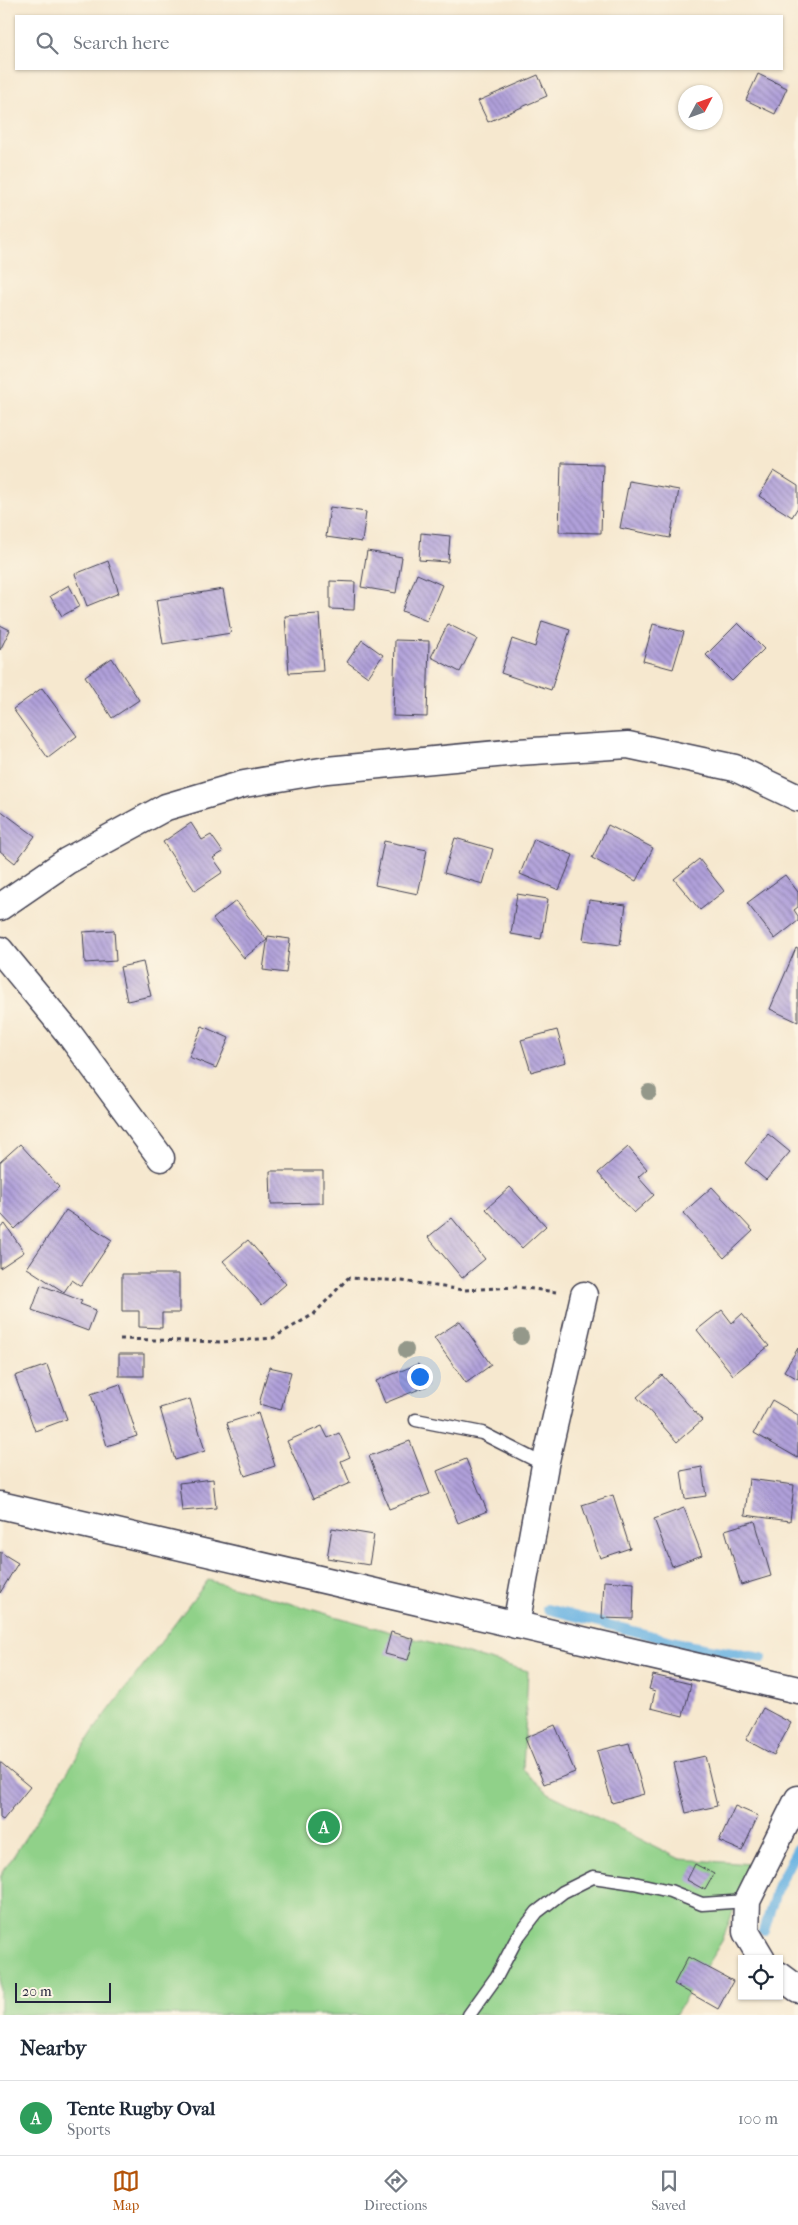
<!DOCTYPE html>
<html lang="en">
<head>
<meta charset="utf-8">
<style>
	:root { --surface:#fff; --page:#f6f6f7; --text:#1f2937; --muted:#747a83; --line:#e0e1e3; --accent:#b45309 }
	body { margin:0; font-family:"IM FELL French Canon",serif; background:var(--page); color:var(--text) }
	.controls { position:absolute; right:15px; bottom:15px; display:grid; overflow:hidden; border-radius:0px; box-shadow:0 1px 4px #0004 }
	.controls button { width:45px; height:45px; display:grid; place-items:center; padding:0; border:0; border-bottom:1px solid var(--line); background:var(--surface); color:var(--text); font:25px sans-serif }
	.compass { position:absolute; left:678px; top:85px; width:45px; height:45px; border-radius:50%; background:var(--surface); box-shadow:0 1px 4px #0004; rotate:49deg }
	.scale { position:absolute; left:15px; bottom:12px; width:96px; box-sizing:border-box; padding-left:5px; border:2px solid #22223b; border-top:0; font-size:14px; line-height:18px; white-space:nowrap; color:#22223b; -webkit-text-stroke:4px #fcf5e5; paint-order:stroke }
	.you { position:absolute; left:419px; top:1376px; width:18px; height:18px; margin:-12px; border:4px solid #fff; border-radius:50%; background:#1a73e8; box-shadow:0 0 0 8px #1a73e833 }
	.badge { display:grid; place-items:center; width:32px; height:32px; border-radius:50%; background:var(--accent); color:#fff; font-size:16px; font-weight:700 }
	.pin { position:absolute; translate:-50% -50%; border:2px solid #fff; box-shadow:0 1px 5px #0006 }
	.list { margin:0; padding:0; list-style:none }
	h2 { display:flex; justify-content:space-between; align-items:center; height:65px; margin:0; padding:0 20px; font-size:21px }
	h2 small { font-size:16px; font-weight:400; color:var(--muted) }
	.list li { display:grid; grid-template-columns:32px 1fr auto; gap:15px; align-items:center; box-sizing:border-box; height:75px; padding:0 20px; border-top:1px solid var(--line) }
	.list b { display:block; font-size:19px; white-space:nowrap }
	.list p { margin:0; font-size:16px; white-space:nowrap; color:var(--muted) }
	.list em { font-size:16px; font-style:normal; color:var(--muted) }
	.icon { flex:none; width:28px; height:28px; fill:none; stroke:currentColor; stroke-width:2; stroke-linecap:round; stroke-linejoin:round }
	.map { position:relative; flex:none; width:798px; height:2015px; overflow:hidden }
	.search { position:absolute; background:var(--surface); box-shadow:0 1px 4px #0004; left:15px; right:15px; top:15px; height:55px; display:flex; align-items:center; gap:12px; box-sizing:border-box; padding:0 18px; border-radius:0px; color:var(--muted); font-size:19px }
	.sheet { height:140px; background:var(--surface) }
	nav { display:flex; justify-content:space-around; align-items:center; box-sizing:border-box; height:70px; border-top:1px solid var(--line); background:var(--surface); font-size:14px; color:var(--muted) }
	nav a { display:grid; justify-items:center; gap:2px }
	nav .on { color:var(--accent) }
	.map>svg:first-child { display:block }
</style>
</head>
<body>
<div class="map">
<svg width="798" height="2015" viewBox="0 0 798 2015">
	<defs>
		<pattern id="building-back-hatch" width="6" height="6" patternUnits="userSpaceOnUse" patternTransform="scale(1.25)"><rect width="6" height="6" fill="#b0a0da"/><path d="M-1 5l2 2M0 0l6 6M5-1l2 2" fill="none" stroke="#8f82b2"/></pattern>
	</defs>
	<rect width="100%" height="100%" fill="#fcf5e5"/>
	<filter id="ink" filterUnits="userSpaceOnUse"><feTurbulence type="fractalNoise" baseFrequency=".02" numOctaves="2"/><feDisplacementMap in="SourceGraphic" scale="10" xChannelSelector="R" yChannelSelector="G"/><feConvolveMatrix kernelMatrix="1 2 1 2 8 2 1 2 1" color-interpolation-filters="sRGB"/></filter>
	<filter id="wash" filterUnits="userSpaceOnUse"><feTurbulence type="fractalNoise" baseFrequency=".0096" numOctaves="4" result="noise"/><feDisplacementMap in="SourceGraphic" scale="20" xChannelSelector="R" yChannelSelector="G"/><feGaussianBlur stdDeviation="1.12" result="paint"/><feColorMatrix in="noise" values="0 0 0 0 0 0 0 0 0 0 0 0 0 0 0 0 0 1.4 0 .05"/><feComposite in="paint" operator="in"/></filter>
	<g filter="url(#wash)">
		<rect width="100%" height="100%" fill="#f6e8cf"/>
		<polygon fill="#90d189" stroke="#597a62" points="208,1580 528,1671 523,1770 550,1794 680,1859 751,1864 722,1941 675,2015 0,2015 0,1877 94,1730"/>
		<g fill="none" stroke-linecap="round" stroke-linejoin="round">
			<g stroke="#6bb3e2" stroke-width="10">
				<polyline points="547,1609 692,1646 762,1658"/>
				<polyline points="764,1931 778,1885 798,1848"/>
			</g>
		</g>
		<g id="blocks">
			<g fill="url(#building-back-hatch)">
				<polygon points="758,74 787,88 775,114 746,100"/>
				<polygon points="538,75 547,96 488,122 478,101"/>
				<polygon points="561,463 603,464 601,533 559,532"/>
				<polygon points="774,471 798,486 798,507 792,517 759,496"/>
				<polygon points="629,481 679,490 670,538 620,528"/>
				<polygon points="330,507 366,512 362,542 326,537"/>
				<polygon points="421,533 450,536 448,562 419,560"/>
				<polygon points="367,551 402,557 396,593 361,587"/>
				<polygon points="108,561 119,593 87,606 75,574"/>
				<polygon points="417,574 442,585 427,621 402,611"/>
				<polygon points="330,581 355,582 354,610 330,609"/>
				<polygon points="69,585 80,606 62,616 50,596"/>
				<polygon points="223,589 231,633 163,644 156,600"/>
				<polygon points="319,614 323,671 289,673 285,616"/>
				<polygon points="542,621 570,630 551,690 501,673 512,639 535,647"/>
				<polygon points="738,623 764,649 732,681 706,655"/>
				<polygon points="448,624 477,639 460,672 431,657"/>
				<polygon points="653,624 684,632 673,669 643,661"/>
				<polygon points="0,625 10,630 0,650"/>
				<polygon points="362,640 383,655 368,677 347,662"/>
				<polygon points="395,640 429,641 427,717 393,716"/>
				<polygon points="112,658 139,700 112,718 85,676"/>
				<polygon points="42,688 77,736 48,758 13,709"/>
				<polygon points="0,810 35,836 15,863 0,851"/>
				<polygon points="191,823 202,840 211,835 223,852 213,858 223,872 195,891 163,842"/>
				<polygon points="608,825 653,848 636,881 592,858"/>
				<polygon points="455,838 493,849 483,884 444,873"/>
				<polygon points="534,839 573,855 559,890 520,874"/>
				<polygon points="384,841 427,850 418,894 375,885"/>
				<polygon points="699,859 724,891 700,910 674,879"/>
				<polygon points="785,875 798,892 798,907 794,910 798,916 798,921 775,939 747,903"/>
				<polygon points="517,894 548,899 541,939 511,934"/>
				<polygon points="589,900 626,905 620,945 583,940"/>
				<polygon points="236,901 267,940 244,958 213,919"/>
				<polygon points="114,930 116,961 85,963 83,932"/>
				<polygon points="268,936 290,939 286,973 263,970"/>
				<polygon points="796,948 798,949 798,1022 770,1009"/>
				<polygon points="143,962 151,996 127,1001 120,967"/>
				<polygon points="202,1026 229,1038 216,1068 189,1057"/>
				<polygon points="557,1030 566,1062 531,1072 521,1040"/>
				<polygon points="768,1134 790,1152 766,1180 745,1163"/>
				<polygon points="20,1144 59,1187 15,1229 0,1213 0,1162"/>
				<polygon points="628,1147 647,1169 638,1177 654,1195 634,1213 598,1173"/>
				<polygon points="270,1171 323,1171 323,1203 271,1204"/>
				<polygon points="510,1187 546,1226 522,1248 486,1209"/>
				<polygon points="712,1187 753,1231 724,1258 683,1213"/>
				<polygon points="66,1210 112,1240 81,1286 72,1280 64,1292 27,1268"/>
				<polygon points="452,1218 485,1259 462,1278 428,1237"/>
				<polygon points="5,1224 24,1252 0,1268 0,1228"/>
				<polygon points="248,1240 286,1284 262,1305 223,1261"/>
				<polygon points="122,1274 179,1274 179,1313 162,1313 162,1328 139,1327 139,1311 122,1311"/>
				<polygon points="41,1285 82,1301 80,1304 96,1310 88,1331 32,1310"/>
				<polygon points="722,1310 732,1323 742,1314 769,1346 733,1375 697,1330"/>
				<polygon points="460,1321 491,1365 466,1383 434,1338"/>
				<polygon points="798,1348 798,1379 784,1371"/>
				<rect x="119" y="1354" width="25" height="22"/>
				<polygon points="418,1364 427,1386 385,1403 376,1381"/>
				<polygon points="47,1365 67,1419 35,1431 15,1376"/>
				<polygon points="269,1367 291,1372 281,1410 259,1404"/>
				<polygon points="662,1375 702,1420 677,1442 637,1397"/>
				<polygon points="120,1384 137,1436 107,1446 91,1394"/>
				<polygon points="190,1399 205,1451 175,1460 160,1408"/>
				<polygon points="772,1400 798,1415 798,1458 754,1433"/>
				<polygon points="258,1413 275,1466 245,1476 227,1423"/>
				<polygon points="322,1426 328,1438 339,1433 350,1457 341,1461 350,1483 313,1499 287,1441"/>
				<polygon points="410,1441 430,1494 389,1509 369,1456"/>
				<polygon points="466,1459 487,1511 458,1523 437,1471"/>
				<polygon points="702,1467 706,1496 685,1499 681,1471"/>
				<polygon points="213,1479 216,1508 182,1511 179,1483"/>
				<polygon points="749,1479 794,1485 790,1521 745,1515"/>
				<polygon points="613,1495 630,1548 600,1558 582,1505"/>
				<polygon points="684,1508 702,1555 672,1566 654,1519"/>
				<polygon points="755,1521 771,1576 741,1585 725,1530"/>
				<polygon points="332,1528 374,1535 369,1565 327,1558"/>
				<polygon points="0,1552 18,1563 0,1593"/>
				<polygon points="604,1581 634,1583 633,1619 602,1618"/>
				<polygon points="391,1632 414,1639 408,1660 385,1654"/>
				<polygon points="653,1675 691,1684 683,1716 651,1708 655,1691 649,1689"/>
				<polygon points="763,1708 791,1723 774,1755 746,1740"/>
				<polygon points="555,1725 575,1772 544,1784 525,1738"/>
				<polygon points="629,1743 644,1794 612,1803 597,1751"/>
				<polygon points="705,1756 717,1806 686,1813 674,1763"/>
				<polygon points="0,1762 30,1787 3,1820 0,1818"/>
				<polygon points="735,1806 758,1816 742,1851 719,1841"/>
				<polygon points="695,1864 714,1874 705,1890 687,1880"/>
				<polygon points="688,1957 733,1981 718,2009 674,1984"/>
			</g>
		</g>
	</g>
	<g filter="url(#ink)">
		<use href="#blocks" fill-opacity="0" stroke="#424051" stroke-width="1"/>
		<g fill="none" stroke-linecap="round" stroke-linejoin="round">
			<defs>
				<g id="service">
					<polyline points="416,1420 482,1433 545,1465"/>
					<polyline points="469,2015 497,1976 517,1938 537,1912 563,1892 593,1877 634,1883 670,1891 702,1904 747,1901"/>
				</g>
				<g id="minor">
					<polyline points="0,907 67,861 166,807 244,784 327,770 518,752 628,745 735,768 798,798"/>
					<polyline points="0,950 70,1035 161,1158"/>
					<polyline points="0,1505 798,1690"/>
					<polyline points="516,1625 545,1465 584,1295"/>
					<polyline points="762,1959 746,1932 747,1901 798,1799"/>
					<polyline points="779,1975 798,1989"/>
				</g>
			</defs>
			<use href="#service" stroke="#424051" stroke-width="15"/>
			<use href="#minor" stroke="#424051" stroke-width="29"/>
			<polyline stroke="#424051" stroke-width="3" stroke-dasharray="4 4" stroke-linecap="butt" points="120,1339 221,1342 273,1338 314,1314 348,1278 402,1281 463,1290 516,1287 556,1292"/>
			<use href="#service" stroke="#fff" stroke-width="12"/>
			<use href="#minor" stroke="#fff" stroke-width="26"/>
		</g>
		<g fill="#94988a">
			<circle cx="649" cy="1092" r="8"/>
			<circle cx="521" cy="1337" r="8"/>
			<circle cx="406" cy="1350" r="8"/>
		</g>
	</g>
</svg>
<div class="controls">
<button><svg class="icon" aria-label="locate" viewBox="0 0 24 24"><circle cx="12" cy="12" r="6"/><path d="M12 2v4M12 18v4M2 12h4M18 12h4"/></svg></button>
</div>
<svg class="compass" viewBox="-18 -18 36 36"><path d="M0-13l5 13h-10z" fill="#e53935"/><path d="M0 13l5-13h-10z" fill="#747a83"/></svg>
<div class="scale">20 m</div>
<div class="you"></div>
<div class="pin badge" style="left:324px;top:1827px;background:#2e9e5b">A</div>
<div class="search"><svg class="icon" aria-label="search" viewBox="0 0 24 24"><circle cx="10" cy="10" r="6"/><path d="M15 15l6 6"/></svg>Search here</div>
</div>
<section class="sheet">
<h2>Nearby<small></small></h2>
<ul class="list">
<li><span class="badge" style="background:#2e9e5b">A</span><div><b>Tente Rugby Oval</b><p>Sports</p></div><em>100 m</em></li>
</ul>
</section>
<nav>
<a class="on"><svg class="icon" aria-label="map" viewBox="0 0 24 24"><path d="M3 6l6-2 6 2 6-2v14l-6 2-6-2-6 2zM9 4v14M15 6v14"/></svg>Map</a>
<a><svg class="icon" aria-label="directions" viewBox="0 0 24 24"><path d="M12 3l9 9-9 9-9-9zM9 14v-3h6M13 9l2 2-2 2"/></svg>Directions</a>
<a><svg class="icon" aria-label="saved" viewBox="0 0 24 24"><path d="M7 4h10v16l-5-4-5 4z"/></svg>Saved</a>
</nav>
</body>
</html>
